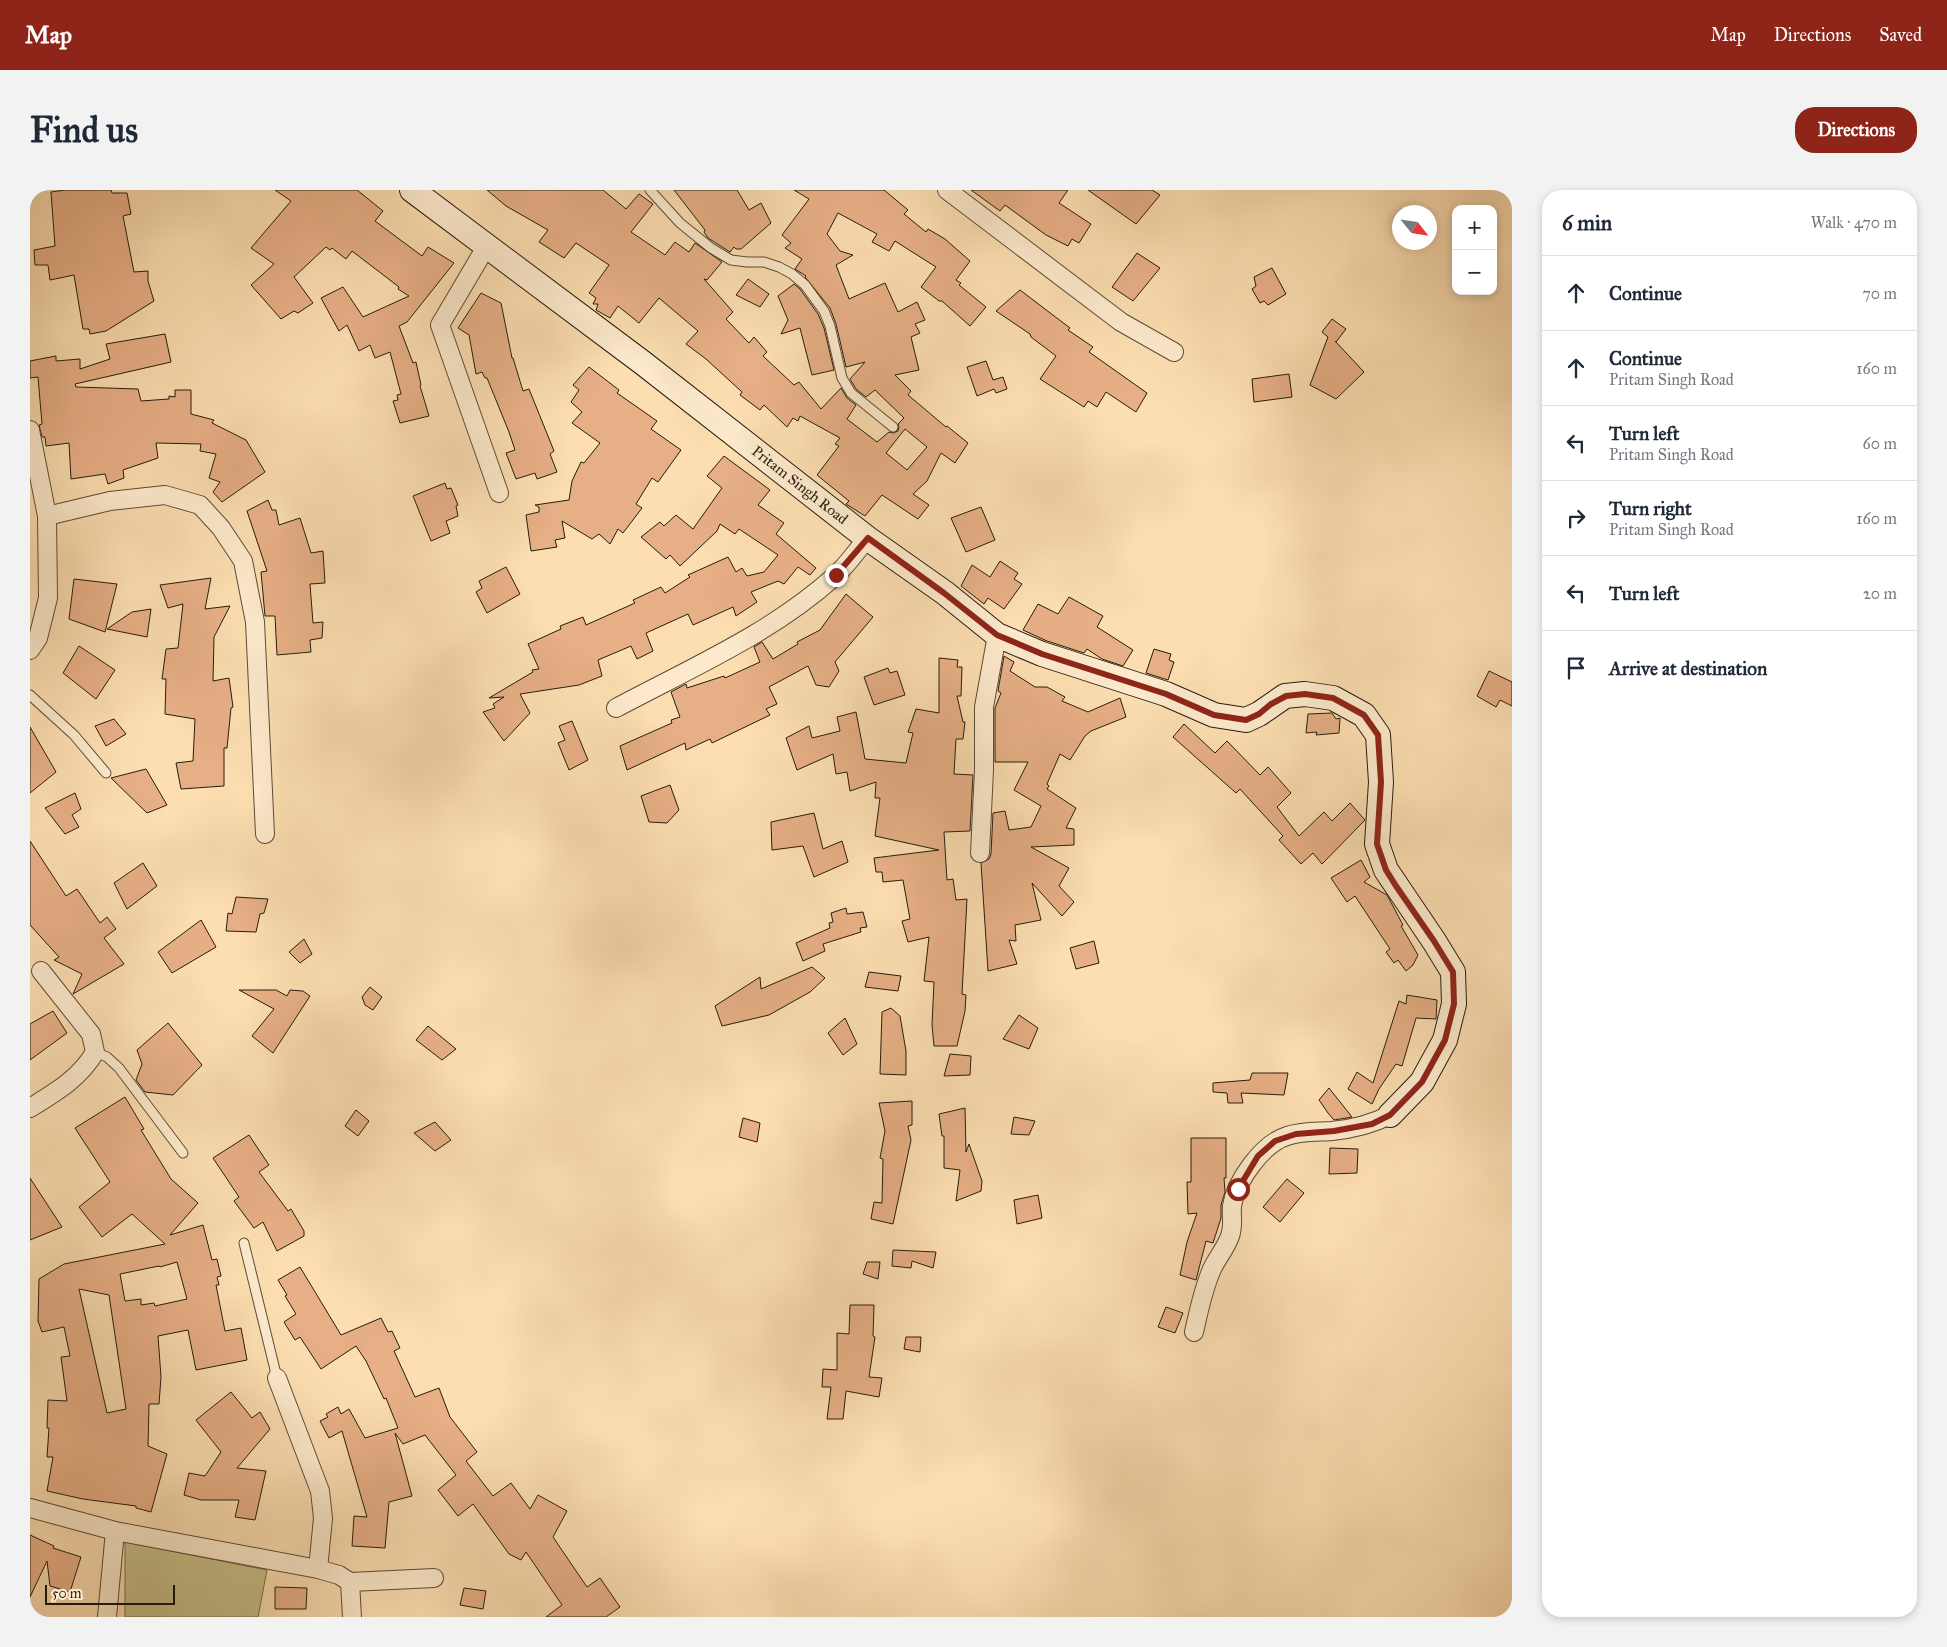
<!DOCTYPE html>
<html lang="en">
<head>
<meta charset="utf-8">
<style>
	:root { --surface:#fff; --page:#f2f2f3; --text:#1f2937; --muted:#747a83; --line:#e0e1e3; --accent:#8f2418 }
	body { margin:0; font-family:"IM FELL Great Primer",serif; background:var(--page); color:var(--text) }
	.controls { position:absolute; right:15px; top:15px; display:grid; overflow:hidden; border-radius:10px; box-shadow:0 2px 8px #0003 }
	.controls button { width:45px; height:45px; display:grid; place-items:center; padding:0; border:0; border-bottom:1px solid var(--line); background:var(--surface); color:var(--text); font:25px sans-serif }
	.compass { position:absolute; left:1362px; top:15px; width:45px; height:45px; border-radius:50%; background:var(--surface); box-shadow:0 2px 8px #0003; rotate:120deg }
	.scale { position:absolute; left:15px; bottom:12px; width:130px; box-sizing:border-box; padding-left:5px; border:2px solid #261c0d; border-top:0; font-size:14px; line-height:18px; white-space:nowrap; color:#261c0d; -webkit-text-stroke:4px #fdeacc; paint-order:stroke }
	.stop { position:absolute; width:15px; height:15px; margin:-11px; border:4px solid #8f2418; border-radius:50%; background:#fff }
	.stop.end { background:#8f2418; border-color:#fff; box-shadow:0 1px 5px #0008 }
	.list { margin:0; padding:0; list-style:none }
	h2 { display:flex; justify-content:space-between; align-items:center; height:65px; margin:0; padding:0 20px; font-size:21px }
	h2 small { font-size:16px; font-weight:400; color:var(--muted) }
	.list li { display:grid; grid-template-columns:32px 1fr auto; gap:15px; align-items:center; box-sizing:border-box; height:75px; padding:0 20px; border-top:1px solid var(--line) }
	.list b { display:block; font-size:19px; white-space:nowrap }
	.list p { margin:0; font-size:16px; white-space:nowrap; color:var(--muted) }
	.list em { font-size:16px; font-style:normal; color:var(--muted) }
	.icon { flex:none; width:28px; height:28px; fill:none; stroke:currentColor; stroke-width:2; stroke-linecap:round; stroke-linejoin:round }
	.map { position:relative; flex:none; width:1482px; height:1427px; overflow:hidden; border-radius:20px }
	header { display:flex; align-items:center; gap:30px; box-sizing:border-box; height:70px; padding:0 25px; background:var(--accent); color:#fff }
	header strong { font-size:24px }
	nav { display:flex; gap:28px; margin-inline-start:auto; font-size:18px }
	.intro { display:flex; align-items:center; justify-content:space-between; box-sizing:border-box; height:120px; padding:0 30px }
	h1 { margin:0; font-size:35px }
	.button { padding:12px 22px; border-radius:20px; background:var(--accent); color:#fff; font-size:18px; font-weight:700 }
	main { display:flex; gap:30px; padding:0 30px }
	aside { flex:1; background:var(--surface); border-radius:20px; box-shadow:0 2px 8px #0003 }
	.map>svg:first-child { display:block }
</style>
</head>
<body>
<header>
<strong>Map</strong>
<nav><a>Map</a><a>Directions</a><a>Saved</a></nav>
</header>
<div class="intro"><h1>Find us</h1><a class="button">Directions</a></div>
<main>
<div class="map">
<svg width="1482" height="1427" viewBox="0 0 1482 1427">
	<rect width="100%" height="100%" fill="#fcdeb1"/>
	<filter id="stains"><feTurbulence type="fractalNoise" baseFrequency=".004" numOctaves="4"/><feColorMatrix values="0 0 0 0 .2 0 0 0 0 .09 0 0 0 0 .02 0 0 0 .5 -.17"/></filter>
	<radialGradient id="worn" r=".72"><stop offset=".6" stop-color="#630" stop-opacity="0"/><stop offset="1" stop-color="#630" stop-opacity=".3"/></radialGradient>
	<polygon fill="#c6bf87" stroke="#766e4a" points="95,1352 237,1380 228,1427 95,1427"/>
	<g fill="#e7af86" stroke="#261c0d" fill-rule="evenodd">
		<polygon points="35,0 81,0 82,3 97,3 101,24 93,26 104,82 118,81 118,91 124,111 76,141 60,144 59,139 53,139 44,85 20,90 18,75 5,75 4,60 25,56 21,2"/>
		<polygon points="245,0 327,0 353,21 345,31 392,66 398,57 424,73 377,132 369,136 383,173 386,172 391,195 390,196 399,226 370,233 363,211 368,210 367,205 371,204 360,162 345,168 340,155 329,161 317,135 309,141 291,108 313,97 333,127 379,106 368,99 369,97 322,61 316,69 302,58 300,60 296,57 264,87 283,113 268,123 264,121 251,129 221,95 244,74 221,58 261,11"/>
		<path d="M 457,0 L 573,0 L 596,19 L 609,4 L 623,14 L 601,42 L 635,65 L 645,52 L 659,62 L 665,53 L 692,72 L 677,90 L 674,89 L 703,122 L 696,129 L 719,153 L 724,147 L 737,162 L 733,166 L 764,195 L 769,192 L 791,219 L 811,198 L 817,208 L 826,215 L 817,229 L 847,252 L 859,242 L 863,243 L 868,241 L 869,237 L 868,234 L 874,228 L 845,200 L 836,207 L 826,199 L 820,189 L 835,172 L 816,177 L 806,134 L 800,118 L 775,87 L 776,86 L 765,79 L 772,69 L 755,58 L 761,53 L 752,45 L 779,9 L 764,0 L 854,0 L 878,20 L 874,24 L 896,42 L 898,39 L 915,49 L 940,71 L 926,90 L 931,93 L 929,95 L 956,117 L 940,136 L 912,111 L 909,111 L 891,97 L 906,77 L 865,51 L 859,61 L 842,52 L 847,44 L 808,23 L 797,44 L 810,61 L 823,65 L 806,75 L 819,109 L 855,93 L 868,122 L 887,112 L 895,130 L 885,134 L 890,143 L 881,147 L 889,180 L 865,185 L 881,201 L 878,205 L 916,237 L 917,236 L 938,253 L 925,273 L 911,263 L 897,291 L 883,304 L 899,315 L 888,329 L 852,305 L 835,326 L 816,314 L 819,311 L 787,285 L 809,256 L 805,254 L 810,248 L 770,226 L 768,231 L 763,228 L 757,237 L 734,215 L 730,220 L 710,205 L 712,202 L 676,169 L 656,154 L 668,141 L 629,108 L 609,133 L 588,116 L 580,128 L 566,120 L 568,114 L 563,114 L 566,108 L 559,103 L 579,75 L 546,53 L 534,68 L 509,52 L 518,40 L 476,16 ZM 875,239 L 897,257 L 877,280 L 856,263 Z"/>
		<polygon points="644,0 707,0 719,20 731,13 741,33 711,59 706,59 704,57 700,62 678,48 674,42 675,40"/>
		<polygon points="941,0 1038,0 1029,13 1061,34 1049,53 1042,49 1038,56 1016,45 975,15 970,21"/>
		<polygon points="1058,0 1122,0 1130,5 1106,34"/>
		<polygon points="1107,63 1130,78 1103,111 1082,97"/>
		<polygon points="1242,78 1256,104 1238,115 1234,111 1230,113 1222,99 1226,96 1224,87"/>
		<polygon points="718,89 739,104 730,117 706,105"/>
		<polygon points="764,94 770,99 788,124 794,138 804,180 782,185 770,138 751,144 758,130 748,106"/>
		<polygon points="990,100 1040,138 1038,140 1063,157 1059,162 1117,203 1106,222 1076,202 1067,217 1058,211 1054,217 1010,189 1026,166 1001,147 1000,144 966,121"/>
		<polygon points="451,103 471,113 482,168 483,168 493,201 499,199 524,261 520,264 527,282 507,289 505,283 486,289 476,263 485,260 479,242 457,188 455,188 452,182 446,184 439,145 428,138"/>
		<polygon points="1302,129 1316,139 1306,152 1305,151 1334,182 1306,209 1280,195 1298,147 1292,142"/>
		<polygon points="135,144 141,172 45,194 46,197 108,199 111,211 139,209 139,206 145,207 145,200 161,200 161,224 184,230 182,233 216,250 235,282 192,312 183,302 190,292 179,288 186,264 170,261 171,254 126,253 128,268 93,280 94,288 78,294 75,284 41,289 39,253 16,256 15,247 12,247 9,235 12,234 8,187 0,188 0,171 26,166 26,171 50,169 50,179 80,169 76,154"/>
		<polygon points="956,171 963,190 973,187 977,199 966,203 964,199 947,206 937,177"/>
		<polygon points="559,177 589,200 587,203 627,231 621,239 651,260 628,292 622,288 606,314 612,318 593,343 588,339 580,354 569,344 562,349 532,331 535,348 525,350 527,357 501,361 496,325 509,322 509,317 505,315 539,310 542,291 551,272 554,273 570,253 542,233 552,222 541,212 549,200 543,195"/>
		<polygon points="1259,184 1262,207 1224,212 1222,189"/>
		<polygon points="694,266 740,300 728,315 754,333 746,344 786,378 780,385 768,377 754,394 748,391 721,402 727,412 706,426 703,417 663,435 658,424 616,443 623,461 607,469 601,456 568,470 572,486 549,495 490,504 500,523 474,551 453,522 465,518 463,514 474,507 459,508 503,482 502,480 509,479 498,454 531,439 530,436 553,427 556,435 605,413 603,410 631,397 635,403 660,387 658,385 698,367 706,382 712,378 717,386 734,382 748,365 709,339 705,344 690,334 687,341 650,376 640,365 636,369 611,347 630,332 634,336 646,325 663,339 692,298 677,286"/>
		<polygon points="415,293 417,299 421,298 428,315 426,316 428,326 416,331 420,343 401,351 383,306"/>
		<polygon points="238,310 242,320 246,320 249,335 270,328 281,363 293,361 295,393 280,394 283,433 293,432 292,448 280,450 281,462 247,465 245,426 235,426 231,382 237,381 217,321"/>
		<polygon points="951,317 965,350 936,362 921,328"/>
		<polygon points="970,371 988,383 984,389 992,394 974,419 958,408 954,414 931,396 942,375 960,387"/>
		<polygon points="476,377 490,404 457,423 446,402 452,398 449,391"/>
		<polygon points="181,388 175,419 200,416 184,447 183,491 199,488 203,517 201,518 197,558 194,558 194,596 151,599 146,573 163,571 165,529 135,524 136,489 132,489 136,459 148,458 153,414 138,418 130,395"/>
		<polygon points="44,389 87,394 75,442 39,429"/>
		<polygon points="816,404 843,427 805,472 809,481 799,497 786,495 778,476 739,497 747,514 736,519 740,525 682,553 680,549 656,560 655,553 597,580 590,556 642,533 641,530 650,527 641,502 656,494 657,498 694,486 695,488 730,472 724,457 732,452 743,469 768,454 767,452 790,440"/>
		<polygon points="1039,407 1073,426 1067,437 1103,460 1093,476 1072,469 1057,459 1054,463 1017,451 993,440 1008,414 1028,424"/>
		<polygon points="121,419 117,447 77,439 102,422"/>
		<polygon points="49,456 85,480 66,509 33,483"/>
		<polygon points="1124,459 1141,464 1139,470 1144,472 1138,490 1116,483"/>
		<polygon points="974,466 984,472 980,481 1005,497 1017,497 1035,507 1032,511 1058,522 1090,508 1096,527 1061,541 1055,546 1040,570 1030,564 1017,594 1019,596 1017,599 1046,618 1036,638 1044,639 1044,655 1001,657 1039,678 1029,696 1044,712 1032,726 1002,693 1011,730 985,735 986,751 979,750 987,774 958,781 951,673 959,669 961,664 963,623 975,621 979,640 1001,637 1011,616 984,600 998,572 965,572 965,518 971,503 968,501"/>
		<polygon points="909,468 928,470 927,477 932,477 931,506 927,506 933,532 935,532 933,549 926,549 924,584 943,585 940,641 914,642 917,690 923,689 926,710 937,709 932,804 936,805 935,821 927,856 904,856 902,835 904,792 894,791 899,747 878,752 872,731 880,729 873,690 853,692 852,682 846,682 844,668 909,660 845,646 850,608 845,608 846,592 820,601 817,582 806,584 803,564 767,580 756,548 779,536 782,548 810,541 807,527 826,522 835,569 876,573 883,543 878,542 886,519 909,523"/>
		<polygon points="858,478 860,483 867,481 875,505 844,515 834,487"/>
		<polygon points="1459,481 1482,492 1482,516 1470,510 1466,517 1447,506"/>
		<polygon points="1302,523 1306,529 1310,528 1309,543 1286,545 1287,542 1276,543 1278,524"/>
		<polygon points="84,529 96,544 76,556 65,536"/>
		<polygon points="542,531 558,570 539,580 528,553 535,550 529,536"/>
		<polygon points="1154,534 1185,563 1197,551 1230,585 1238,577 1261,603 1247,617 1269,646 1294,622 1302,631 1320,613 1335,630 1292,674 1283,663 1271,674 1249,650 1253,646 1210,599 1206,603 1143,547"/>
		<polygon points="0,537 26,582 0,603"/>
		<polygon points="116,579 137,615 117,623 81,588"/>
		<polygon points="640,595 649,620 637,633 619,632 611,606"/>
		<polygon points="45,603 51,619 42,625 49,637 35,644 15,618"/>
		<polygon points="784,623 793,659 812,651 818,672 784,687 773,656 742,660 741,632"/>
		<polygon points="0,651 36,706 47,699 70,733 77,727 86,739 74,748 94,774 43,804 52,784 24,770 29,767 0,735"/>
		<polygon points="1331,670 1340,687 1334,692 1357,705 1373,735 1371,736 1388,765 1383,775 1376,781 1368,770 1364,773 1356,762 1360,759 1325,706 1317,712 1301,688"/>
		<polygon points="113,673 127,696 97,719 84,693"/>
		<polygon points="206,707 238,709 234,723 230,724 226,742 196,741 198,723 202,724"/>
		<polygon points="816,718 817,724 833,722 837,737 830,738 831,742 793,754 795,761 773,771 766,753 800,738 799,733 803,732 801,723"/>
		<polygon points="171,730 186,757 142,783 128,762"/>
		<polygon points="274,749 282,764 270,773 259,762"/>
		<polygon points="1064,751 1069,773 1046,779 1040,758"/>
		<polygon points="782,777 795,788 780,802 739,825 692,836 685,816 730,787 731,799"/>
		<polygon points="839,782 871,786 868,801 835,797"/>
		<polygon points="340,797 352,807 343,820 335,815 332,807"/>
		<polygon points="209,800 246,800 257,806 260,800 273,801 280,806 243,863 222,846 244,819"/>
		<polygon points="1377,805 1407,810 1406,829 1386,828 1372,876 1366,874 1349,899 1342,914 1318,899 1327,882 1343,893 1369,811 1376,814"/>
		<polygon points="861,818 870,826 876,861 876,885 850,884 852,822"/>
		<polygon points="23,821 37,843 0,870 0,834"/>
		<polygon points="989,825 1008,838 999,859 973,849"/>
		<polygon points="815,828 827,854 813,865 798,843"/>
		<polygon points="138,833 172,875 143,905 115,902 106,890 112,874 107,860"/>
		<polygon points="398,836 426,859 412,870 386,850"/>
		<polygon points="920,864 941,866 940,885 914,886"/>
		<polygon points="1222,883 1258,883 1254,905 1211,903 1213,913 1198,913 1197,903 1183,902 1183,893 1220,890"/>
		<polygon points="1299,898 1322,927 1304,930 1298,923 1289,910"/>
		<path d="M 95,907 L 114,939 L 111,940 L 141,989 L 168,1013 L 140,1045 L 173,1035 L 182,1070 L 187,1069 L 191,1086 L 187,1087 L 189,1095 L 186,1095 L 195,1141 L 211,1138 L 217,1170 L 166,1180 L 158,1140 L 128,1146 L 131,1187 L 129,1214 L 119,1214 L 118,1256 L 137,1264 L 121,1322 L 106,1318 L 106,1316 L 53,1309 L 17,1301 L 23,1267 L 17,1267 L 19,1238 L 17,1238 L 18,1210 L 37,1211 L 31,1167 L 40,1166 L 34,1137 L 12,1142 L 8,1131 L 9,1089 L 34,1074 L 135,1054 L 102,1024 L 72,1047 L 49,1017 L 80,992 L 45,938 ZM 147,1072 L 157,1109 L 125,1116 L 124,1113 L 111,1115 L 111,1109 L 95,1111 L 90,1084 L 129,1076 L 130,1077 ZM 49,1099 L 79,1105 L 96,1219 L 77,1223 Z"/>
		<polygon points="882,911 882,935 878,936 881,950 863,1034 841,1029 844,1012 852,1013 853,969 850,968 855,941 849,913"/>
		<polygon points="935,918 936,962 939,954 952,991 951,1001 926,1011 930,980 914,978 914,946 912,946 909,924"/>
		<polygon points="326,920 339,931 328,946 315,936"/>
		<polygon points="984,927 1005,931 999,945 981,944"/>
		<polygon points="713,928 730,933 727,952 709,947"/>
		<polygon points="405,932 421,950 405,961 384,943"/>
		<polygon points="219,945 239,975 229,982 258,1021 261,1019 274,1041 274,1046 247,1061 233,1032 224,1038 204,1011 209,1007 183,968"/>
		<polygon points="1161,948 1196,948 1196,988 1194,988 1195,1002 1191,1015 1191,1028 1183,1053 1176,1051 1166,1090 1150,1085 1157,1052 1167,1023 1158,1024 1157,992 1161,992"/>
		<polygon points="1300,958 1328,959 1327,983 1299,984"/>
		<polygon points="0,988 32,1037 0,1050"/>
		<polygon points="1257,989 1274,1003 1250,1032 1233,1017"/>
		<polygon points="1008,1005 1012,1028 987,1034 984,1010"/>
		<polygon points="863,1060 906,1062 903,1078 882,1071 881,1078 862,1076"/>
		<polygon points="837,1072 850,1072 848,1089 833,1084"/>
		<polygon points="270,1077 311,1145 351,1128 358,1142 362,1141 370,1158 364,1161 385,1207 409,1198 420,1227 447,1262 436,1271 463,1306 481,1293 500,1319 508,1305 537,1321 523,1347 557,1397 570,1388 590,1417 576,1427 516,1427 532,1415 496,1362 491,1370 479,1364 443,1314 428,1326 408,1300 426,1285 395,1245 373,1254 365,1243 382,1306 359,1312 355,1358 322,1356 324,1326 337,1327 312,1241 299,1248 290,1231 298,1227 296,1224 308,1217 311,1224 319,1219 335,1248 368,1238 356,1208 354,1209 336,1171 326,1156 291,1179 270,1147 265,1150 254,1132 266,1124 255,1106 257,1105 248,1090"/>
		<polygon points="820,1115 844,1115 843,1146 845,1147 839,1187 852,1188 849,1207 816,1201 813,1229 797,1229 801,1197 792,1197 793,1179 807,1180 807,1143 819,1144"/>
		<polygon points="1136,1117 1153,1123 1145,1143 1128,1137"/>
		<polygon points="876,1147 891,1147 890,1162 874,1159"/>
		<polygon points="201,1202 222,1228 230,1222 240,1239 207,1278 236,1281 225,1330 205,1327 209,1310 171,1310 154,1305 159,1283 175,1286 191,1262 166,1230"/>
		<polygon points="0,1345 24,1356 23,1358 51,1367 40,1402 20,1396 17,1371 0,1407"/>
		<polygon points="245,1397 277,1398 276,1419 245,1419"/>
		<polygon points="434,1398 456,1401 453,1419 430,1415"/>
	</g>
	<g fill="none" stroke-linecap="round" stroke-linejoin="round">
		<defs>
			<g id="lane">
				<polyline points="620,0 650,33 681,58 701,70 717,72 734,72 749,77 762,84 775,95 794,121 800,136 812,188 821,203 863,237"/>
				<polyline points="0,505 44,545 76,583"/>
				<polyline points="65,862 77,867 89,878 153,963"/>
				<polyline points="214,1053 247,1188"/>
			</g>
			<g id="street">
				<polyline points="917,0 1091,132 1144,162"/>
				<polyline points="456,57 410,135 469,303"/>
				<polyline points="0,240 17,326 18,408 8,448 0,460"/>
				<polyline points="17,326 80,311 135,305 170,315 191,338 213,371 225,432 235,644"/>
				<path d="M 586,518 C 661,478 742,443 805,386 C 817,375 827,361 837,348"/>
				<polyline points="950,663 954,580 954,517 967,445"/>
				<path d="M 0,918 C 26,902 50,888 65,862 L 61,844 L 11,781"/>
				<path d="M 1164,1142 C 1169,1120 1173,1099 1182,1079 C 1187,1068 1196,1058 1200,1046 C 1204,1035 1201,1026 1202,1016 C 1206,991 1232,954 1257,946 C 1271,941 1287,942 1302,941 C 1322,939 1342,934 1360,925"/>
				<polyline points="247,1188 290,1301 293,1328 288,1379"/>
				<polyline points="0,1318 85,1341 288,1379 309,1385 320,1392 404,1388"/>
				<polyline points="320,1392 322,1427"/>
				<polyline points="77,1427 85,1341"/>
			</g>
			<polyline id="secondary" points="382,0 613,173 837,348 915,403 967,445 1012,464 1136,504 1184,525 1216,530 1229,524 1255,506 1275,504 1303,508 1334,525 1348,545 1351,592 1347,654 1356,680 1404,751 1423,782 1424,814 1415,850 1392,892 1360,925"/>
		</defs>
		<use href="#lane" stroke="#5c4c36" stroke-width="11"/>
		<use href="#street" stroke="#5c4c36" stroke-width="20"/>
		<use href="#secondary" stroke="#261c0d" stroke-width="26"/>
		<use href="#lane" stroke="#fdeacc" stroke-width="9"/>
		<use href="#street" stroke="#fdeacc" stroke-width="18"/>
		<use href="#secondary" stroke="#fdeacc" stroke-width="24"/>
	</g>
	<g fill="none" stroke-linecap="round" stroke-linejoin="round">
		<polyline stroke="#8f2418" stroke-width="6" points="806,385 838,348 914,403 967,445 1012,464 1136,504 1184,525 1216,530 1229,524 1241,514 1256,506 1275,504 1303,508 1334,525 1348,545 1351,592 1347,654 1356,680 1366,696 1404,751 1423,782 1424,814 1415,850 1392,892 1360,925 1342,934 1304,941 1266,944 1245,951 1228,966 1208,999"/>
	</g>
	<g text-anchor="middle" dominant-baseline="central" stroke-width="4.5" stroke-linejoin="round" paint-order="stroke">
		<g font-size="15" fill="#261c0d" stroke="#fdeacc">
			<text transform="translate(770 295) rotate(38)">Pritam Singh Road</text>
		</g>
	</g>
	<rect width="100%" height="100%" filter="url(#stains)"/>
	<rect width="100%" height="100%" fill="url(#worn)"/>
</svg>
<div class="controls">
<button>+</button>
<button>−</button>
</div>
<svg class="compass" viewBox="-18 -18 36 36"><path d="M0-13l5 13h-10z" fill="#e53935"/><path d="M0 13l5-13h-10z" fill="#747a83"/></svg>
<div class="scale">50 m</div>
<div class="stop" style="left:1208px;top:999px"></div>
<div class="stop end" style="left:806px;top:385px"></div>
</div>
<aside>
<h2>6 min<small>Walk · 470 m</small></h2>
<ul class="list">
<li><svg class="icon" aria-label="ahead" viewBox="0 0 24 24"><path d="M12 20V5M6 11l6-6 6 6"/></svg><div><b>Continue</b></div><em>70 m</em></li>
<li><svg class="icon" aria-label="ahead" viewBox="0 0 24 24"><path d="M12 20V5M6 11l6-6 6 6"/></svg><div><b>Continue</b><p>Pritam Singh Road</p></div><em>160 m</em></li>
<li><svg class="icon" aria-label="left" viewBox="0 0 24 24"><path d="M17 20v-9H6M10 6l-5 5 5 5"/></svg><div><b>Turn left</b><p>Pritam Singh Road</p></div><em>60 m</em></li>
<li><svg class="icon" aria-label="right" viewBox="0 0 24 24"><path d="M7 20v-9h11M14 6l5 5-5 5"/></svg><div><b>Turn right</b><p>Pritam Singh Road</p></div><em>160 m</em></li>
<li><svg class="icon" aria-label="left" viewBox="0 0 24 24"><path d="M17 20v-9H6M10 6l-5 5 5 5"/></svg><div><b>Turn left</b></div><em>20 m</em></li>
<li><svg class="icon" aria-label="arrive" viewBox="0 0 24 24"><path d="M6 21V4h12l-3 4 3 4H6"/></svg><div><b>Arrive at destination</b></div></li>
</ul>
</aside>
</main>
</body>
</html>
